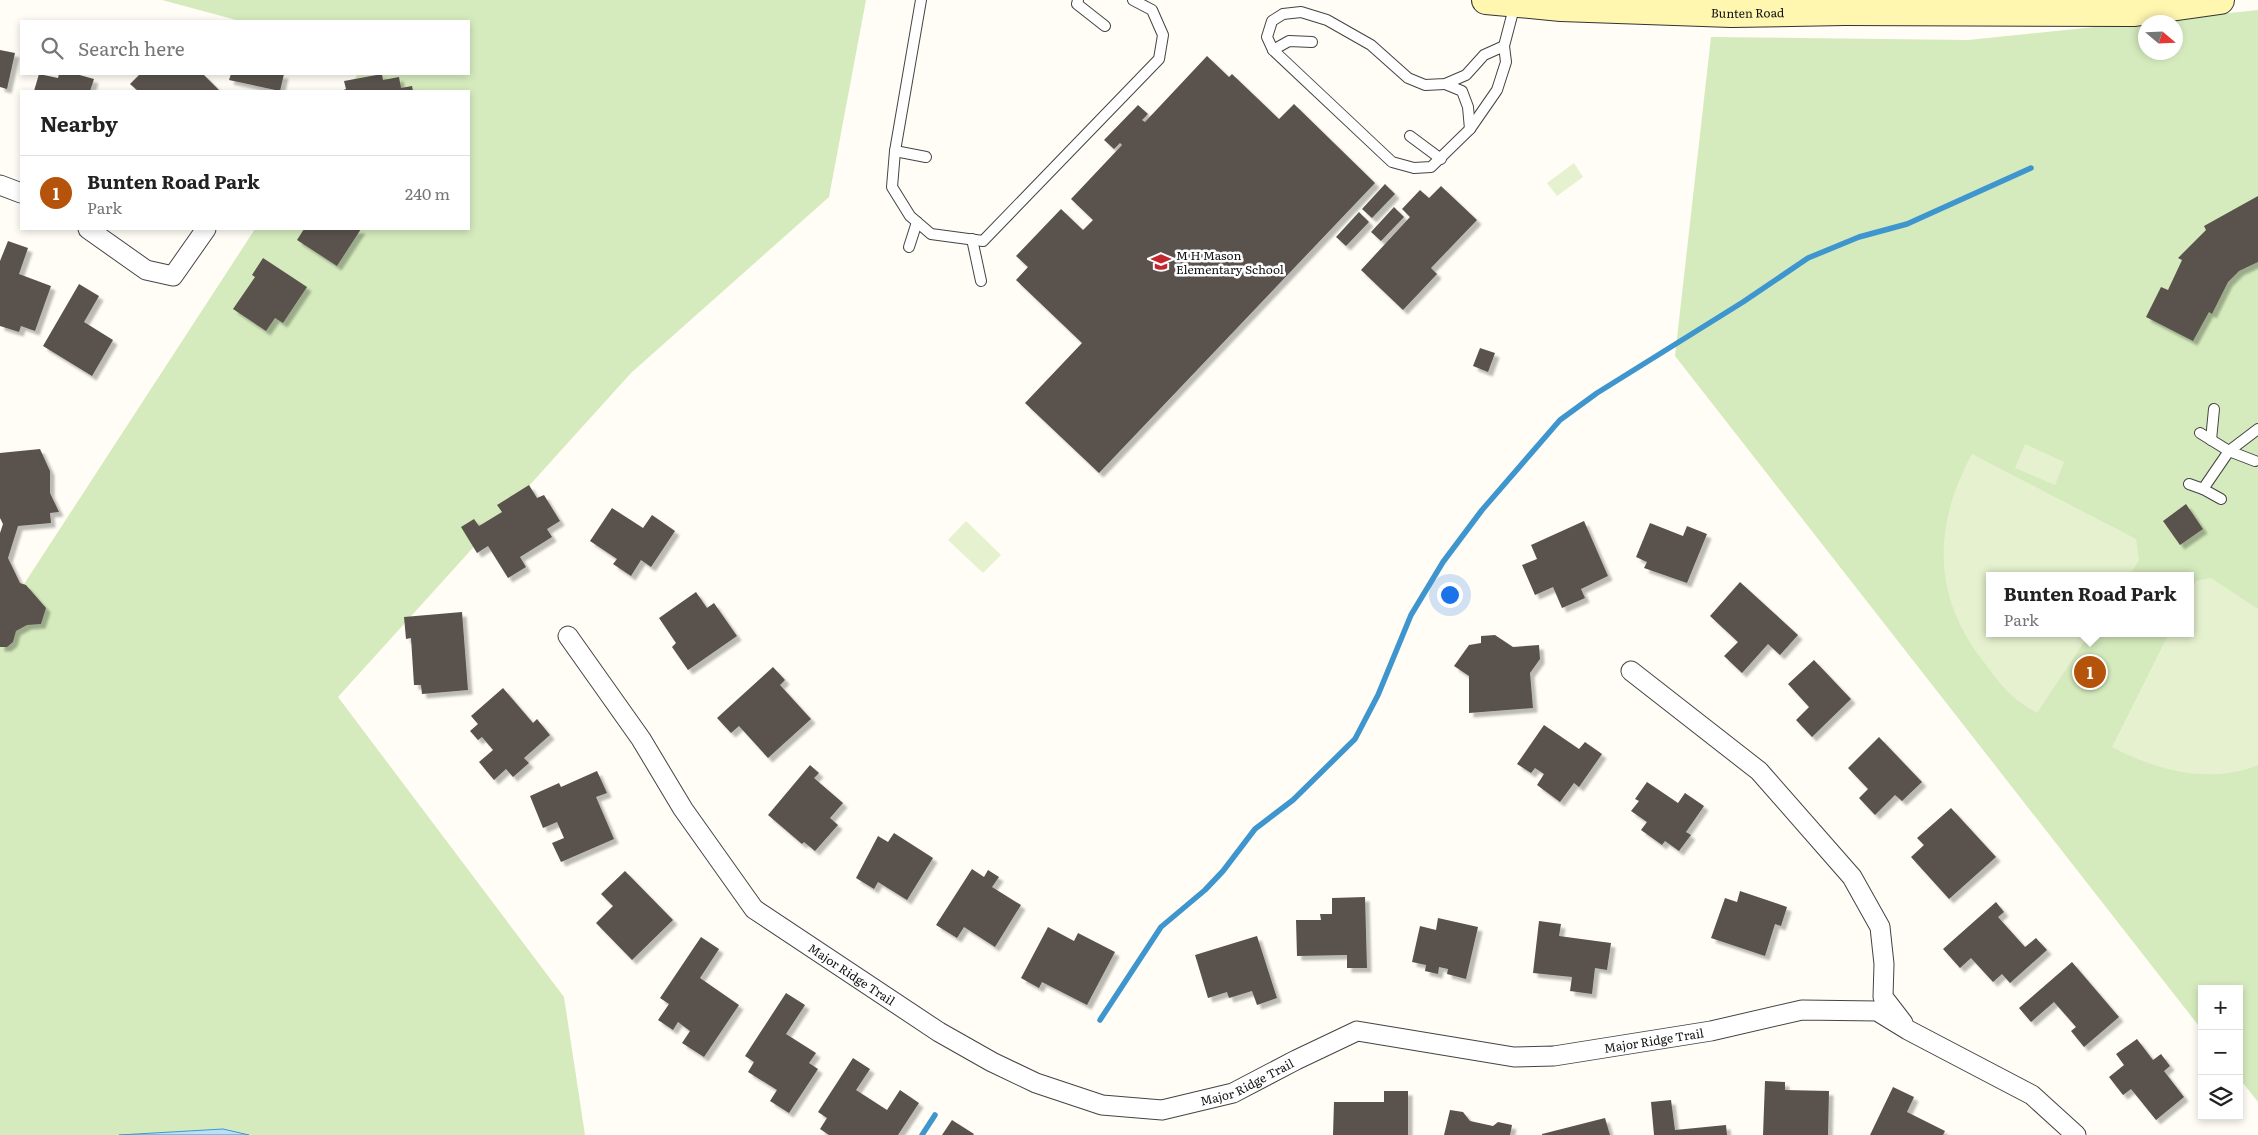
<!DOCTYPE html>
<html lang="en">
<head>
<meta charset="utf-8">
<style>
	:root { --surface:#fff; --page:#f2f2f2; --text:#222; --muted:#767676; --line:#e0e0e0; --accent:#b45309 }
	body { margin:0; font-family:Literata,serif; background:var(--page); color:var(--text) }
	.controls { position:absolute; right:15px; bottom:15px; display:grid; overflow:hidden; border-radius:0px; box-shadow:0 2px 8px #0003 }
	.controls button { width:45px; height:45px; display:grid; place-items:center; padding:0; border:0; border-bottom:1px solid var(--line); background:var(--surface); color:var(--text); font:25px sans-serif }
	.compass { position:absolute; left:2138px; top:15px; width:45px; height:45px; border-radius:50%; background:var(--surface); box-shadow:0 2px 8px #0003; rotate:109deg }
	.you { position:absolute; left:1449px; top:594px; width:18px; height:18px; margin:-12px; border:4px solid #fff; border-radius:50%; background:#1a73e8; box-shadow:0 0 0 8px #1a73e833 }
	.badge { display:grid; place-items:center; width:32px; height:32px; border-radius:50%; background:var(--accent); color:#fff; font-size:16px; font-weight:700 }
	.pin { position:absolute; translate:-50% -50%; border:2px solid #fff; box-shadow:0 1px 5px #0006 }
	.popup { position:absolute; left:1986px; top:572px; width:208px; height:65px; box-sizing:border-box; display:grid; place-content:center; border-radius:0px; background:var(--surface); filter:drop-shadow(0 1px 4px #0005); font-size:16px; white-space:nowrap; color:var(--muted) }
	.popup b { font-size:19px; color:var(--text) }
	.popup::after { content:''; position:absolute; left:50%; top:100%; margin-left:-10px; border:10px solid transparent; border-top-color:var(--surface) }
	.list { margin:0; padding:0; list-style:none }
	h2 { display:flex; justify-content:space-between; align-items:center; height:65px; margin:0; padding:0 20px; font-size:21px }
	h2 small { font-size:16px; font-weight:400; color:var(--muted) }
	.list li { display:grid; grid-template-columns:32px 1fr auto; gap:15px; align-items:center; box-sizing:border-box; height:75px; padding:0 20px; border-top:1px solid var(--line) }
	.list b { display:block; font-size:19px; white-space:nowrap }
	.list p { margin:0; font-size:16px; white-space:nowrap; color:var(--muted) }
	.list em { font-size:16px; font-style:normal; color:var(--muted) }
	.icon { flex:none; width:28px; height:28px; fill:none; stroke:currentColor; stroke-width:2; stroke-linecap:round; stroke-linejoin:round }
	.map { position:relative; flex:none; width:2258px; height:1135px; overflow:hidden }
	.search { position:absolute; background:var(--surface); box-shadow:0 2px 8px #0003; left:20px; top:20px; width:450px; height:55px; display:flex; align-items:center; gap:12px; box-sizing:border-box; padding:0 18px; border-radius:0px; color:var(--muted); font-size:19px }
	.panel { position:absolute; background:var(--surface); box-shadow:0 2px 8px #0003; left:20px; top:90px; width:450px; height:140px; border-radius:0px }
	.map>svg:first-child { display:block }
</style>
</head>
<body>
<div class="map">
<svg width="2258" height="1135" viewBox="0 0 2258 1135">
	<defs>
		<filter id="shadow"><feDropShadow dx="4.5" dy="4.5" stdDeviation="1" flood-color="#0004"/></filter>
	</defs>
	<rect width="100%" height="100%" fill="#fffdf5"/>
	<g fill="#d5ebbd" fill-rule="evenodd">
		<polygon points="162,0 866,0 829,197 631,373 338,697 564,997 585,1135 0,1135 0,621 255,229 469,229 469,91 347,91 358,74 469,74 469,21 240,21"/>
		<path d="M 2258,10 L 2258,1102 L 2239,1078 L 2239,989 L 2202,989 L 2202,1030 L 1675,356 L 1711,37 L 1968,40 ZM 2146,22 L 2176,22 L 2176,52 L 2146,52 ZM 1990,576 L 2190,576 L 2190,633 L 1990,633 Z"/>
	</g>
	<g fill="#e6f2cf">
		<polygon points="1574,163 1583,177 1557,196 1547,183"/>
		<polygon points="2025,444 2064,462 2055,485 2015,468"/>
		<path d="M 1972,454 L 2136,539 L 2139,560 L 2129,576 L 1990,576 L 1990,633 L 2090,633 L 2037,713 C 2009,697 2002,686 1983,661 C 1932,595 1933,526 1972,454 Z"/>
		<polygon points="966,521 1001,555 983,573 948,540"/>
		<path d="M 2211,578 L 2258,609 L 2258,765 C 2211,785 2155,770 2112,747 L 2169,633 L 2190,633 L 2190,592 L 2196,581 Z"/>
	</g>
	<polygon fill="#b9e0f7" stroke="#3f96cf" points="223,1129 249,1135 119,1135"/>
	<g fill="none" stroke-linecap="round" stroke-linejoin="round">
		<g stroke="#3f96cf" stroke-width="5.5">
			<polyline points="1100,1020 1161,927 1205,890 1223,871 1255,829 1293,800 1355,739 1378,695 1411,615 1443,562 1482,510 1560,420 1597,393 1743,302 1808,258 1859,237 1907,224 2031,168"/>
			<polyline points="922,1135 935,1115"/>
		</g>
	</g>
	<g fill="#5a524d" filter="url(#shadow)">
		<polygon points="0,50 15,53 7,89 0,87"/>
		<polygon points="1207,56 1229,77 1232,74 1279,119 1294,104 1375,183 1099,473 1025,403 1082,343 1016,280 1028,267 1016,256 1061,209 1083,230 1093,220 1071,199 1122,145 1120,143 1114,149 1104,140 1138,105 1148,114 1142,120 1145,122"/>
		<polygon points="39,74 58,78 59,74 76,74 94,79 90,91 34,91"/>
		<polygon points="140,74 203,74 220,91 138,91 130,84"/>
		<polygon points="231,74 284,74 280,91 229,80"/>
		<polygon points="382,74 383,80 399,77 401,88 412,86 413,91 341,91 346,89 344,81"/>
		<polygon points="1385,184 1395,194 1372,218 1362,209"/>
		<polygon points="1441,186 1477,220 1431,268 1437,274 1403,310 1361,270 1410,217 1402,209 1420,190 1429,198"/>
		<polygon points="2258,196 2258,262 2239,271 2228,282 2212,314 2209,312 2193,341 2146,317 2161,287 2168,290 2182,260 2178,258 2206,230 2204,226"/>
		<polygon points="1394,207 1404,217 1381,241 1371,232"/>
		<polygon points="1359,212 1369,222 1346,246 1336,237"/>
		<polygon points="304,229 361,229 337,266 297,240"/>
		<polygon points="8,241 28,248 19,274 51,286 35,331 21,326 19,332 0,326 0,261"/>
		<polygon points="263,258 307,287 283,323 275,318 266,331 233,309 255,277 252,275"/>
		<polygon points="79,284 99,296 84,322 113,340 92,376 43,346"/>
		<polygon points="1480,348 1495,353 1488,372 1473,366"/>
		<polygon points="40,449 50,471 50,493 59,512 50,513 51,523 18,526 8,558 20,583 26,585 46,608 41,624 27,625 16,631 13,642 7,647 0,647 0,533 3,524 0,518 0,453"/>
		<polygon points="529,485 537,498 544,495 560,521 547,529 552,537 520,557 526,567 508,578 488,546 477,553 461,527 474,519 479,526 502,512 497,505"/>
		<polygon points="2186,504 2203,529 2180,545 2163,521"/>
		<polygon points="612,508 643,528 652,515 675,531 651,567 641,560 631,576 613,564 617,559 590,541"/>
		<polygon points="1584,521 1608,576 1581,589 1585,598 1562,608 1553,587 1535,595 1522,565 1537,559 1531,545"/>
		<polygon points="1650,523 1683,536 1687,526 1707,534 1687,583 1644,568 1647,562 1636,557"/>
		<polygon points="1740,582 1798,635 1780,655 1768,644 1742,673 1724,656 1738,642 1710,616"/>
		<polygon points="696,592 707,608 714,603 737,636 688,670 672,647 676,643 659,618"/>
		<polygon points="462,612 468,690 422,694 421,685 414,685 411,638 406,639 404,617"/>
		<polygon points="1495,635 1513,647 1539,645 1540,659 1530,673 1533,708 1469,713 1469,676 1454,666 1469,645 1481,643 1481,636"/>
		<polygon points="1814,660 1851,699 1812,737 1796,720 1809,707 1788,684"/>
		<polygon points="773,667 785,680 780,685 811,719 768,758 739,726 731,733 717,718"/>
		<polygon points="503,688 533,723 537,719 550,735 524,758 529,763 513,777 506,769 494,780 479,762 493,750 482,737 478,740 470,731 478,724 471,716"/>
		<polygon points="1544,725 1579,749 1585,742 1602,754 1579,787 1574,783 1560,802 1537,785 1544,774 1535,768 1531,773 1517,764"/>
		<polygon points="1879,737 1922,782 1902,801 1895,795 1875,815 1859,798 1868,789 1848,768"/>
		<polygon points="810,765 819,773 814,778 843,803 830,818 838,825 815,851 804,842 802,844 768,815"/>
		<polygon points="597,771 607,793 596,797 614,839 561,862 552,843 564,838 557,822 543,828 530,796 559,783 561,787"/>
		<polygon points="1647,782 1678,803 1685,793 1704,806 1686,832 1691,835 1679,851 1665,841 1662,845 1641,830 1647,822 1631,811 1639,801 1635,799"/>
		<polygon points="1951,808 1996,857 1949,899 1911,857 1924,845 1917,838"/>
		<polygon points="894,833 933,858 907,900 878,882 874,889 856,878 878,836 888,842"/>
		<polygon points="972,869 984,877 988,870 999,877 992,887 1021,905 995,947 964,927 957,938 936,925"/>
		<polygon points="625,871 673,920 632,960 596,923 613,906 601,894"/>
		<polygon points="1740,891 1787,907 1781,926 1775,924 1765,956 1711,938 1725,898 1737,902"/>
		<polygon points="1365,897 1367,968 1347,968 1347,955 1297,956 1296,920 1321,920 1320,914 1332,914 1332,898"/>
		<polygon points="1996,902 2004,912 1998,917 2025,947 2036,938 2047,950 2010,983 2002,974 1993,982 1971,958 1960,968 1943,949"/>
		<polygon points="1438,918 1478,927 1466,979 1447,974 1448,969 1439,967 1438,974 1425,971 1426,965 1412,962 1420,926 1436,930"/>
		<polygon points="1539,921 1561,924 1559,936 1611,943 1607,970 1595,968 1592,994 1570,991 1572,977 1533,973"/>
		<polygon points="1048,927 1074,941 1078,933 1115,952 1087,1005 1042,982 1039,988 1021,978"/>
		<polygon points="1257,936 1277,998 1257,1005 1252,991 1229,998 1227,992 1208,998 1195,955"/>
		<polygon points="701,937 719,949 700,978 739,1005 704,1057 682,1043 690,1031 678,1022 673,1030 658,1020 669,1004 660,998"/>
		<polygon points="2072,962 2119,1017 2084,1047 2071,1031 2076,1027 2054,1002 2031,1022 2019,1008"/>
		<polygon points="786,993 805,1005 786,1034 816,1053 809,1063 818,1069 789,1113 770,1101 777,1090 748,1072 754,1062 745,1056"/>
		<polygon points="2137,1039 2153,1060 2161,1054 2170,1066 2164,1071 2184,1097 2156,1120 2131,1089 2123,1095 2109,1077 2124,1065 2116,1054"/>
		<polygon points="853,1058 870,1069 856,1090 887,1110 900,1090 919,1103 898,1135 829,1135 820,1129 827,1118 818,1112"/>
		<polygon points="1765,1081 1785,1082 1785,1090 1829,1091 1828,1135 1763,1135"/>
		<polygon points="1893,1087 1914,1097 1907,1112 1945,1131 1943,1135 1870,1135"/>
		<polygon points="1384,1091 1408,1091 1408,1135 1333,1135 1334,1102 1384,1102"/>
		<polygon points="1671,1100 1675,1130 1726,1125 1727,1135 1654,1135 1651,1102"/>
		<polygon points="1450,1110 1463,1112 1470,1121 1493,1126 1498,1122 1512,1125 1510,1135 1444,1135"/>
		<polygon points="1605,1118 1610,1135 1542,1135 1542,1134"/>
		<polygon points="952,1120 974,1134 973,1135 942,1135"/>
	</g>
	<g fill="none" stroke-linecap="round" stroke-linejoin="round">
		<defs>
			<g id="lane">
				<polyline points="921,0 895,151 892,187 910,216 931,234 983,241 1159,59 1163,35 1152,10 1133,0"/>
				<polyline points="1078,0 1077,4 1105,26"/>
				<polyline points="1504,46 1484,55 1466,75 1445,84 1425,85 1408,78 1371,45 1327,20 1301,12 1283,14 1272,21 1267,37 1273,50 1392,162 1414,168 1431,167 1470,129 1497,90 1506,62 1504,46 1515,4"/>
				<polyline points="1273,50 1289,41 1312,42"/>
				<polyline points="1445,84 1462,91 1468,107 1470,129"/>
				<polyline points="1410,136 1441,159"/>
				<polyline points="895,151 926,157"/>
				<polyline points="972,239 981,281"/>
				<polyline points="909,247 917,222"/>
				<polyline points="2200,433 2229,451 2255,461"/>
				<polyline points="2211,440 2214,409"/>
				<polyline points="2189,484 2203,489 2229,451 2258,429"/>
				<polyline points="2203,489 2221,499"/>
			</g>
			<g id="street">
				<polyline points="0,185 21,193"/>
				<polyline points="88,229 146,270 173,276 206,229"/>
				<path id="s1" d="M 568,636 L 641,739 L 683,809 L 754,909 L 939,1032 L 992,1062 L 1036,1083 L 1102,1105 L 1162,1110 L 1233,1093 L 1296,1060 L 1357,1031 L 1514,1057 L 1554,1056 L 1711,1031 L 1802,1010 L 1877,1011 L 1908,1030 L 2032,1095 L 2076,1135"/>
				<polyline points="1631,671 1759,771 1852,877 1880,927 1884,964 1883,997 1903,1023"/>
			</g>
			<g id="secondary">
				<path id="s2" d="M 1486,0 L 1561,7 L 1731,13 L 1844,11 L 2135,12 L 2220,0"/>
			</g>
		</defs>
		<use href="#lane" stroke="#444" stroke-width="12"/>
		<use href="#street" stroke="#444" stroke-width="21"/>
		<use href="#secondary" stroke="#333" stroke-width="30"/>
		<use href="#lane" stroke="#fff" stroke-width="10"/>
		<use href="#street" stroke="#fff" stroke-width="19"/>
		<use href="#secondary" stroke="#fff6b0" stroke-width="28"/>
	</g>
	<defs>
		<symbol id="school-bare" viewBox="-9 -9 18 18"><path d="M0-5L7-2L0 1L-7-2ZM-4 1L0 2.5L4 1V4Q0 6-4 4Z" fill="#c4262e" stroke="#fff" stroke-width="2.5" paint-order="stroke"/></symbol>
	</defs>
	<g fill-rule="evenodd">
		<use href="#school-bare" x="1147" y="248" width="28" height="28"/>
	</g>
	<g text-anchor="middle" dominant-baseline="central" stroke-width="5" stroke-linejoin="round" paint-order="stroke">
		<g font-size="12" fill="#111" stroke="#fff">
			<text stroke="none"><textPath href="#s2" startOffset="262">Bunten Road</textPath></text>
			<text stroke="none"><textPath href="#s1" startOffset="448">Major Ridge Trail</textPath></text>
			<text stroke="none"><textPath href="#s1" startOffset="1304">Major Ridge Trail</textPath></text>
			<text stroke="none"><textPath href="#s1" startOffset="882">Major Ridge Trail</textPath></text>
		</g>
		<g font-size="12" fill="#111" stroke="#fff" text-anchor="start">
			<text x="1176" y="255">M H Mason<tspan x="1176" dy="14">Elementary School</tspan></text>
		</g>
	</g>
</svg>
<div class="controls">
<button>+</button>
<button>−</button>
<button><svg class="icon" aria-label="layers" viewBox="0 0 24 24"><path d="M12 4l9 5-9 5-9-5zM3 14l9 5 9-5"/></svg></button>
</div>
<svg class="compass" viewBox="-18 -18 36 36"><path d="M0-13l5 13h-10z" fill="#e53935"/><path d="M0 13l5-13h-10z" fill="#767676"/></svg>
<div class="you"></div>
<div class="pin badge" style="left:2090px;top:672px">1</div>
<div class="popup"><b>Bunten Road Park</b>Park</div>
<div class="search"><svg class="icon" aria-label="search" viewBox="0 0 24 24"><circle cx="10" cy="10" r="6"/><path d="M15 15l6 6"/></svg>Search here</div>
<section class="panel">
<h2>Nearby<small></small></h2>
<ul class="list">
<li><span class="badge">1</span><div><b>Bunten Road Park</b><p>Park</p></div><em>240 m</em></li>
</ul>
</section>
</div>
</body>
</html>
